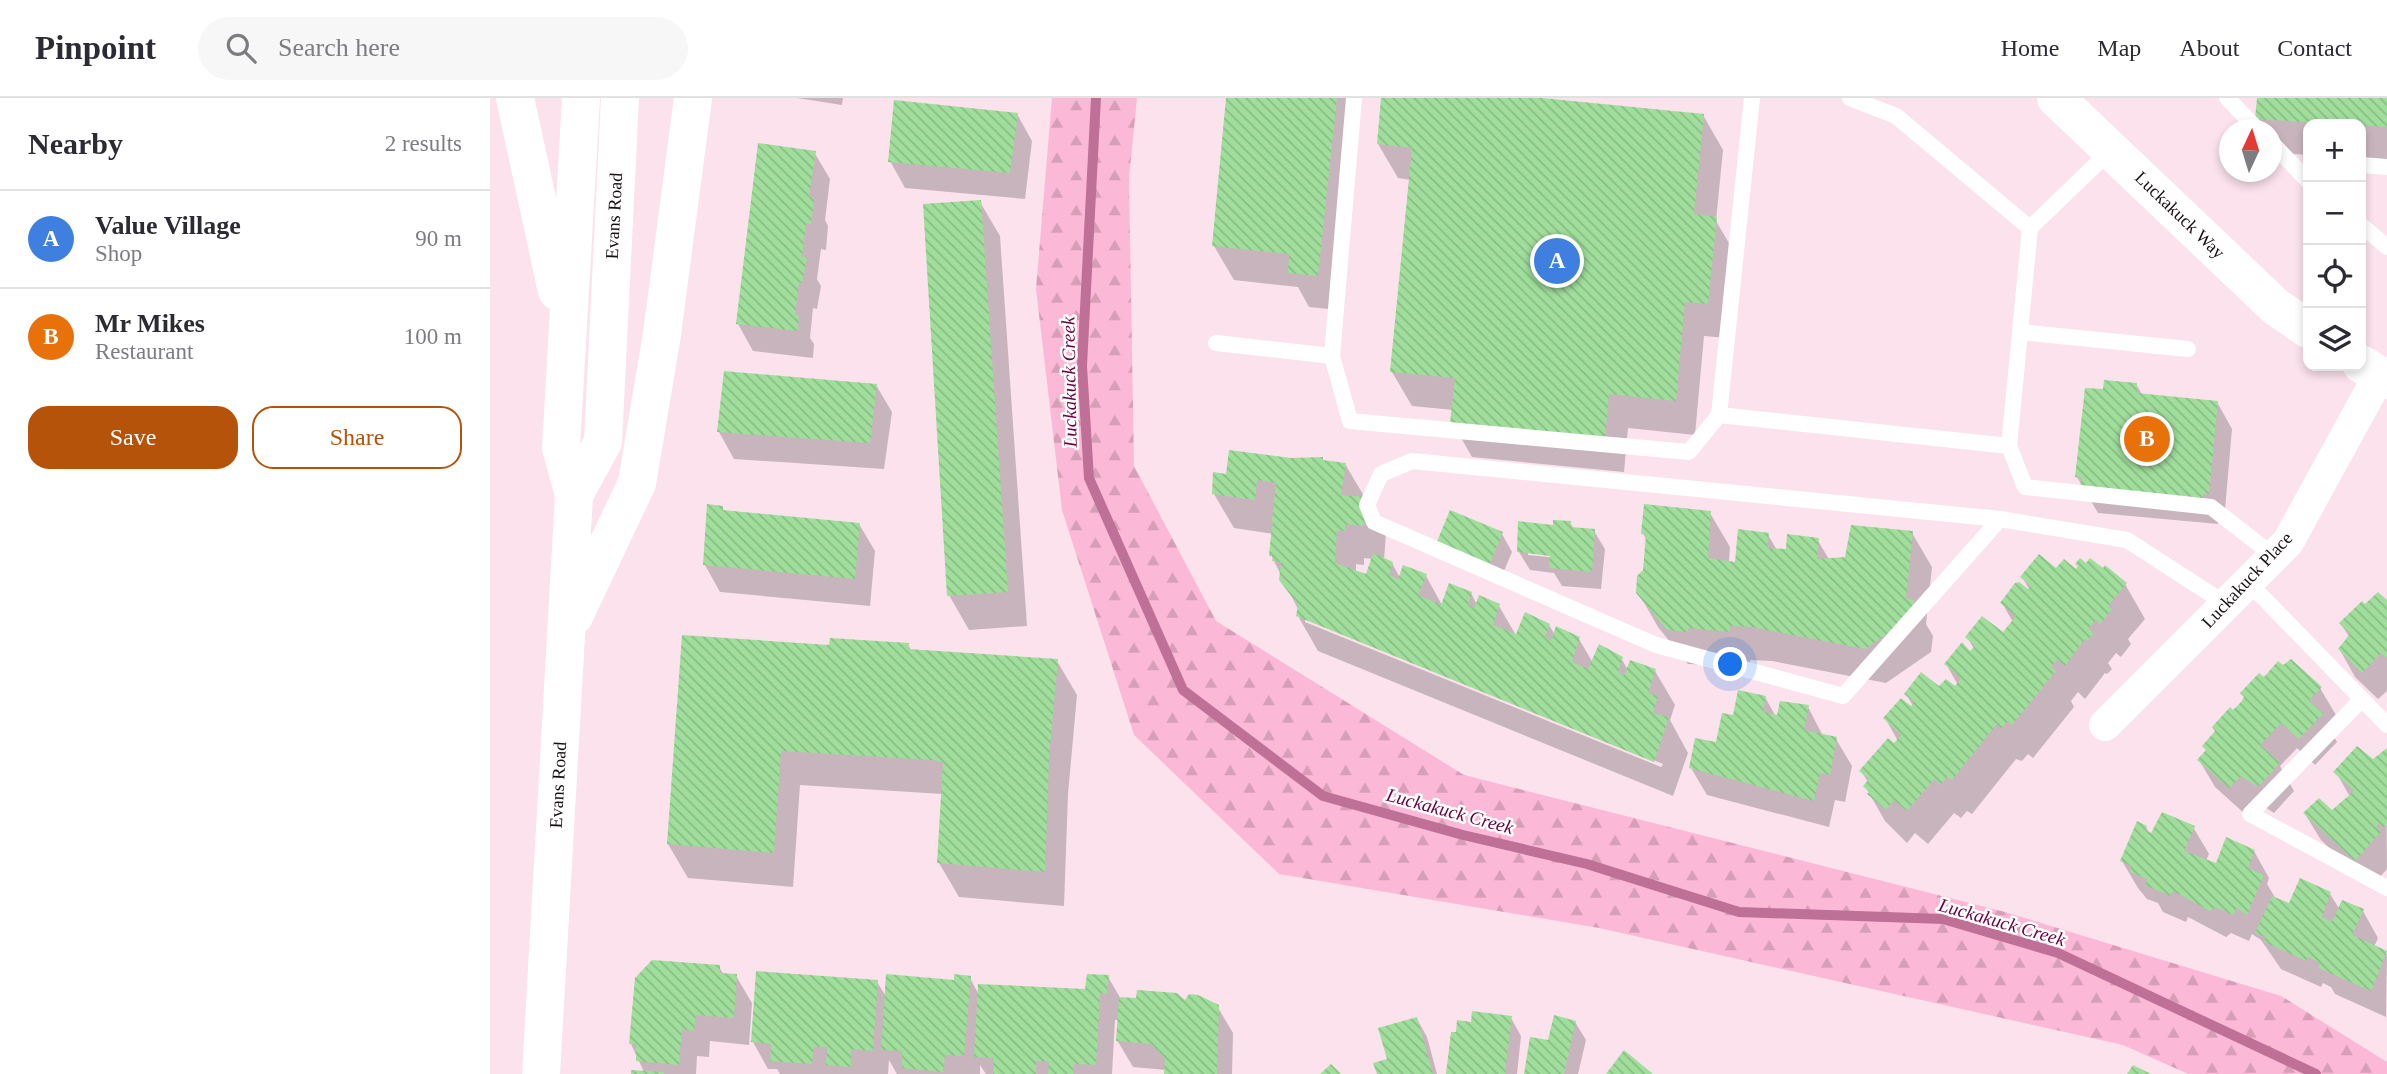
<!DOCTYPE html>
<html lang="en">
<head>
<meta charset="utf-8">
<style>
	:root { --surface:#fff; --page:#f7f7f7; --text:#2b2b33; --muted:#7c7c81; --line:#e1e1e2; --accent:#b45309 }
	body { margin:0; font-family:"Times New Roman",serif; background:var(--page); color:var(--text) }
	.controls { position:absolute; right:21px; top:21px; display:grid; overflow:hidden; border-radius:14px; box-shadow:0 4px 10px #0003 }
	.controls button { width:63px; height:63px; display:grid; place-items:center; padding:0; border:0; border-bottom:2px solid var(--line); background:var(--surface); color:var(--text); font:35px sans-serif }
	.compass { position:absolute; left:1729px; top:21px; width:63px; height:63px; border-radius:50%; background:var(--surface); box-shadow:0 4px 10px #0003; rotate:4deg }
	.you { position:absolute; left:1241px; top:567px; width:24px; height:24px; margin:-18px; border:5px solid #fff; border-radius:50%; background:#1a73e8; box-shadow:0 0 0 10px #1a73e833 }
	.badge { display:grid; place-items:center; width:46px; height:46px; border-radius:50%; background:var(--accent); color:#fff; font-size:23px; font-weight:700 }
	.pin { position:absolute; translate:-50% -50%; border:4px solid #fff; box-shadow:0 2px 7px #0006 }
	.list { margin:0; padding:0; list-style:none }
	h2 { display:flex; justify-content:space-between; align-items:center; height:91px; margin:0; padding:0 28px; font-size:30px }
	h2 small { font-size:23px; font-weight:400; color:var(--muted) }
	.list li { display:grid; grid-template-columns:46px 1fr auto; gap:21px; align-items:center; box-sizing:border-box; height:98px; padding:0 28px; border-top:2px solid var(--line) }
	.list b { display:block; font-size:26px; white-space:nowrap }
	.list p { margin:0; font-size:23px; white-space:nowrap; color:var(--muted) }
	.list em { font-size:23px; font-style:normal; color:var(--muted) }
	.actions { display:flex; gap:14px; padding:21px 28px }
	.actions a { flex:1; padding:16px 0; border:2px solid var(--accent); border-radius:21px; text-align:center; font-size:24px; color:var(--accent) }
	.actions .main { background:var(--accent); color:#fff }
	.icon { flex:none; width:38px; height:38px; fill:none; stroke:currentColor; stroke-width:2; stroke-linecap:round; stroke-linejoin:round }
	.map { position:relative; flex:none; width:1897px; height:976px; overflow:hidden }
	header { display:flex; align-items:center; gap:42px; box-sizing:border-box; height:98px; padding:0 35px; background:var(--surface); border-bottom:2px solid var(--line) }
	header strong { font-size:33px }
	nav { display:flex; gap:38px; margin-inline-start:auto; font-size:24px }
	.search { width:490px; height:63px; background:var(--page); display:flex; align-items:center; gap:18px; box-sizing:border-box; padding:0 24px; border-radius:38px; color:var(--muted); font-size:26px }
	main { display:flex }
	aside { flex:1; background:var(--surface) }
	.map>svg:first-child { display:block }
</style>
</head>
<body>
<header>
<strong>Pinpoint</strong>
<div class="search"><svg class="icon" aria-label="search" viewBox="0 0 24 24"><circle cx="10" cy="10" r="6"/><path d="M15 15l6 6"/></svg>Search here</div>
<nav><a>Home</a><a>Map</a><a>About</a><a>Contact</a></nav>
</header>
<main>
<aside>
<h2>Nearby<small>2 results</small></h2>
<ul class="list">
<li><span class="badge" style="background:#3f7fe0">A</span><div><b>Value Village</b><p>Shop</p></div><em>90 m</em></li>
<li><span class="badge" style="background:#e8710a">B</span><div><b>Mr Mikes</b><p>Restaurant</p></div><em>100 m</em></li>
</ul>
<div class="actions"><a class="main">Save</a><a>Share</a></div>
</aside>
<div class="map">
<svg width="1897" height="976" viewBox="0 0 1897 976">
	<defs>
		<pattern id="forest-firs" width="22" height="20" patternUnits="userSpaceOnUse" patternTransform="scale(1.75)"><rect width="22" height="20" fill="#fcb9d7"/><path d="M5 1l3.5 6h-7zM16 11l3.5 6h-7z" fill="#d79eb8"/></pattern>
		<pattern id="building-back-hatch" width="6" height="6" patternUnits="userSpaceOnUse" patternTransform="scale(1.75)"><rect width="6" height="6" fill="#a0de9c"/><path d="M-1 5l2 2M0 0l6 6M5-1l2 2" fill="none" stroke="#89bd86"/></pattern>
	</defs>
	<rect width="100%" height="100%" fill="#fbe2ed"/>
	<polygon fill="url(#forest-firs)" points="562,0 647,0 639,80 644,368 726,523 974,677 1515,814 1791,898 1897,964 1897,976 1698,976 1633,947 1109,830 789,776 644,637 572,412 546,191"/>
	<g fill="#0003" fill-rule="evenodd">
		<polygon points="307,0 353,0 352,7"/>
		<polygon points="738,0 858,0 848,212 819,209 808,189 744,182 724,148"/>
		<polygon points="893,0 1033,0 1213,17 1233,52 1226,123 1246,157 1237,240 1214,238 1205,337 1138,330 1134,374 982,359 962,324 963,312 922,308 902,274 921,82 908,80 888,46"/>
		<polygon points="1769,0 1897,0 1897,62 1871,60 1871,26 1818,26 1818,57 1787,55 1782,46 1782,32 1773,32 1767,20"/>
		<polygon points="527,16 542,43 535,101 415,90 400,63"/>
		<polygon points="324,54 340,81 335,122 338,128 336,152 331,151 327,181 331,188 327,211 323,210 320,240 324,246 323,260 263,253 248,226"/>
		<polygon points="490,104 510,138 537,528 479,532 459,497"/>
		<polygon points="1646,286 1653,298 1727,304 1742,331 1734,423 1728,422 1728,426 1608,415 1587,379 1615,293"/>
		<polygon points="386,287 402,314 394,371 244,361 229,334"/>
		<path d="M 834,364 L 855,366 L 896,435 L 894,462 L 902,465 L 910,480 L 936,478 L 952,507 L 981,495 L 987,507 L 1009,508 L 1027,539 L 1059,527 L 1065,537 L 1089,541 L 1103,565 L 1131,560 L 1138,572 L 1165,573 L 1185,607 L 1180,622 L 1198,655 L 1183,698 L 828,553 L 808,518 L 809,513 L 781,457 L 783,436 L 744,430 L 724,396 L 737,378 ZM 874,460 L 882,461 L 877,478 L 866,474 L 866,466 L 874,467 ZM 815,520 L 1173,666 L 1171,669 L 815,524 Z"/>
		<polygon points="232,410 235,414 369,426 385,453 380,508 230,494 215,467"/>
		<polygon points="1220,415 1240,449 1239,464 1246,466 1278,437 1287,452 1297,453 1327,441 1340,463 1347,463 1422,435 1442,469 1436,526 1443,538 1441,554 1396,585 1282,563 1260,562 1259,568 1198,566 1168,529 1148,494 1154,473 1157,443 1153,435"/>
		<path d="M 1080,425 L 1084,431 L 1104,433 L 1115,451 L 1111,491 L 1072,488 L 1064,475 L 1040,472 L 1029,454 L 1065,429 ZM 1038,454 L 1069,457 L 1068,460 L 1038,457 Z"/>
		<polygon points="1012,436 1022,454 1009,485 958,464"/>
		<polygon points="1567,473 1586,473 1635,486 1655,521 1638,541 1641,546 1631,559 1626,555 1618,565 1622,571 1617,576 1615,575 1595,601 1588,594 1581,603 1584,609 1543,660 1538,656 1532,663 1526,661 1482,716 1477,713 1471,720 1464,715 1438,746 1425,735 1417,745 1395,723 1375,688 1378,684 1371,673 1408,643 1395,620 1421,610 1423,608 1416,596 1465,590 1468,587 1456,566 1480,556 1484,551 1477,539 1513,536 1523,524 1512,505 1542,496 1532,479"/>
		<polygon points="1897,505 1897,593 1888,601 1865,579 1850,552 1860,540 1851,526 1875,508"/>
		<polygon points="418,547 422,553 567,563 587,597 578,696 574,808 469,799 449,765 452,696 310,687 303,789 198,780 178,746"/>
		<polygon points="1793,569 1830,590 1846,617 1837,626 1847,644 1825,667 1807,650 1790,668 1804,693 1784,715 1767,704 1755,716 1725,689 1709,662 1743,614 1774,581"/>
		<polygon points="1275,599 1286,619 1318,609 1333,638 1346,641 1362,668 1355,704 1345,702 1339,729 1217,697 1201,670 1228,646 1244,619"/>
		<polygon points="1896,651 1897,771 1881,789 1831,742 1815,716 1842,715 1860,699 1846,674 1883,663"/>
		<polygon points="1656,729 1660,736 1703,729 1719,756 1716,763 1727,767 1764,753 1779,780 1777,786 1786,801 1799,807 1840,796 1850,812 1873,813 1888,840 1884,849 1897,856 1896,919 1845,896 1841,889 1833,885 1831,889 1791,871 1771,842 1762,836 1759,843 1741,835 1736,839 1698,819 1696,824 1673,814 1668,805 1657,801 1648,790 1632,763"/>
		<polygon points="229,869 234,877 246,878 262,905 259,947 220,943 219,959 207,958 206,976 143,976 154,974 141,946"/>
		<polygon points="618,879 631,901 727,908 743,935 742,976 676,976 676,972 643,969 627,942 629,922 625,922 622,976 496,976 490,967 490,976 407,976 399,962 398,976 290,976 287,971 278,971 263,944 387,884 397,900 480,880 489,897 596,893"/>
		<polygon points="1021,920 1031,938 1027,976 958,976 982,926"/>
		<polygon points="927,921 937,939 947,976 888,976"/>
		<polygon points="1085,924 1096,942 1088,976 1035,976 1059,944"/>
	</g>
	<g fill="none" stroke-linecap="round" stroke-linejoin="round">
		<polyline stroke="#bf7096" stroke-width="10" points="606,0 592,268 599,380 693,592 833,698 973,737 1097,766 1249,814 1453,821 1568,855 1826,976"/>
	</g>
	<g fill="url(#building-back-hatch)">
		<polygon points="736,0 847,0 828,178 798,175 799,156 722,148"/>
		<polygon points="891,0 1052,0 1214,16 1204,116 1227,119 1218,206 1195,204 1186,303 1119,296 1115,340 960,325 965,280 900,274 922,50 887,46"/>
		<polygon points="1767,0 1897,0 1897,29 1765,21"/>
		<polygon points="404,2 528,15 520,75 398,64"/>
		<polygon points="268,45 326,53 319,99 324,100 321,126 316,125 312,159 317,159 312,185 309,184 305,217 309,218 308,233 246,226"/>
		<polygon points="491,102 518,494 457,498 433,106"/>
		<polygon points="234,273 387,286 380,345 227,334"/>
		<polygon points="1614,282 1647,285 1647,295 1728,303 1719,396 1713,396 1713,400 1590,389 1592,380 1585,379 1595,290 1613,291"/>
		<polygon points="739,352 801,360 833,359 833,362 856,365 851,397 877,399 874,428 855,426 855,433 847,432 845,465 876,476 883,455 903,464 899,477 908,481 913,467 937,476 928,497 951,507 959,485 982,494 978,506 984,511 989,497 1010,506 1003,527 1026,536 1035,514 1060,526 1055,538 1061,543 1066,528 1090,539 1082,564 1098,571 1109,546 1133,559 1128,574 1134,578 1140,562 1166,571 1158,595 1168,598 1163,615 1179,619 1164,664 806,518 808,507 789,482 791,464 782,463 783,458 779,458 782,427 786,425 782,424 786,385 767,382 765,402 722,396 723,374 736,376"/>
		<polygon points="217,406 233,408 233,412 370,425 365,481 213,467"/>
		<polygon points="1154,406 1221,413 1218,460 1245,464 1248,431 1279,435 1277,450 1296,451 1297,436 1329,440 1327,461 1355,459 1361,427 1423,433 1416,501 1424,502 1422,519 1375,551 1261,529 1240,528 1240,534 1198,530 1198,534 1177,532 1146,495 1147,478 1153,472 1156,436 1151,436"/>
		<polygon points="960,412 1013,434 999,468 946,446"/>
		<polygon points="1063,422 1081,423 1081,429 1105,431 1102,474 1059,470 1060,458 1027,454 1028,423 1063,427"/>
		<polygon points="1549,456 1566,470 1574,461 1586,471 1588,468 1585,466 1590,460 1596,465 1600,460 1613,470 1615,467 1637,485 1618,508 1622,511 1610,526 1606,522 1599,530 1603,536 1597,543 1595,541 1575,568 1568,561 1561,569 1566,573 1522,627 1518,623 1512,630 1506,627 1462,682 1457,679 1450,687 1444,681 1417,713 1404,702 1396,712 1377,696 1379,694 1373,688 1379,681 1369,673 1398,640 1404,645 1411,637 1393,620 1411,600 1421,608 1424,604 1414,596 1431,574 1449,588 1456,581 1465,588 1471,580 1454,566 1472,544 1480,553 1485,548 1475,539 1492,518 1513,534 1526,518 1510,505 1525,485 1529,484 1538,491 1541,488 1530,479"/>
		<polygon points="1888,494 1897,502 1897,560 1891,555 1872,575 1848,551 1860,536 1849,525 1872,503 1875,506"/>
		<polygon points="192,537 339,547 340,540 419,545 418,551 568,561 559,660 555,774 447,765 453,664 442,662 291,653 284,755 177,746"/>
		<polygon points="1801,561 1832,589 1819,602 1833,616 1809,641 1791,625 1770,647 1790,665 1768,689 1751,678 1739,690 1707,662 1716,652 1712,648 1725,633 1722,629 1740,609 1743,612 1751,604 1754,599 1750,595 1769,575 1774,579 1788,563 1793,567"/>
		<polygon points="1248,592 1276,598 1273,614 1287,617 1290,603 1319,607 1314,632 1347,639 1340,677 1330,675 1324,703 1199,670 1205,640 1226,644 1232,615 1243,617"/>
		<polygon points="1867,648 1883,661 1897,650 1897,726 1893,730 1889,725 1886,729 1891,734 1865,763 1813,715 1829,700 1842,712 1864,693 1843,674"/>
		<polygon points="1672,714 1705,728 1694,753 1726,765 1736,739 1765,752 1758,770 1774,777 1757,817 1747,810 1743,817 1725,809 1720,813 1683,793 1680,798 1655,787 1657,781 1640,774 1641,768 1630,763 1647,723 1657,728 1655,732 1661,735"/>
		<polygon points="1810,780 1841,794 1832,819 1842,824 1852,802 1874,811 1862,837 1897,853 1881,893 1828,870 1830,865 1818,859 1816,863 1774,844 1775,839 1765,835 1782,798 1799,805"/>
		<polygon points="162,862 230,867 230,875 247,876 244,920 206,917 204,933 192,931 189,967 146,963 146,946 139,946 145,880"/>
		<polygon points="266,873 388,882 383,953 361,951 361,969 336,967 337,949 324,949 322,966 280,963 281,946 261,944"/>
		<polygon points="396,876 464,882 464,876 481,878 474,958 455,957 453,974 412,970 412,953 391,952"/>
		<polygon points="597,876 619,877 617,896 610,895 606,967 584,966 583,976 558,976 559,964 546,963 546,976 503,976 504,960 484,959 488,886 595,891"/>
		<polygon points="647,892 687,895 695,902 699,896 708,897 729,907 727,976 674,976 675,961 661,946 626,943 629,899 646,900"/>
		<polygon points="982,913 1022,918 1015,976 956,976 961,934 966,934 967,922 981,924"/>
		<polygon points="1064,917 1086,923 1074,976 1034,976 1040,939 1058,942"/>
		<polygon points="927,919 943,976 887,976 883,965 897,961 888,930"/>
		<polygon points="1134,952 1163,976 1116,976"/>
		<polygon points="841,966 851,976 830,976"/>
		<polygon points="1643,967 1661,976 1637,976"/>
		<polygon points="141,972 174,974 174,976 141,976"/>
	</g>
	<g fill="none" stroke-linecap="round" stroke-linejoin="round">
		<g stroke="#fff" stroke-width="16">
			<polyline points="864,0 842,258 860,323 1199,354 1229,317"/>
			<polyline points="1262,0 1229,317 1519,348 1540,130"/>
			<polyline points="1360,0 1406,18 1540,130 1621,52"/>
			<polyline points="1737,0 1768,32"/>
			<polyline points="1782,45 1818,83"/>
			<polyline points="1871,67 1897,69"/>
			<polyline points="1871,127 1897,149"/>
			<polyline points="1530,234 1698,251"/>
			<polyline points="726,245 842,258"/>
			<polyline points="1519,348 1535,389 1721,409 1784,458"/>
			<polyline points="1510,421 922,363 891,376 877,407 884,424 1166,547 1353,598 1510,421 1637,442 1736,506"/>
			<polyline points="1758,484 1897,627"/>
			<polyline points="1872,601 1760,716 1897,790"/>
		</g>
		<polyline stroke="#fff" stroke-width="32" points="1615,627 1798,444 1889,278"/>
		<g stroke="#fff" stroke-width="38">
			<polyline points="25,0 67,193"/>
			<polyline points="1566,0 1786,209 1818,231"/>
			<polyline points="1871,266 1897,282"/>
			<polyline points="84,397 113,344 130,0"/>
			<polyline points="84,518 147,385 172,236 203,0"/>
			<polyline points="51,976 84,397 71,350 91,0"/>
		</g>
	</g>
	<g text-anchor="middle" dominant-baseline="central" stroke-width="5" stroke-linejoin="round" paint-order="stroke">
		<g font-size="18" fill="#180f13" stroke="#fff">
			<text transform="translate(1690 117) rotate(44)">Luckakuck Way</text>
			<text transform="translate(124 118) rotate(-87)">Evans Road</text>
			<text transform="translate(1757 482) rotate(-47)">Luckakuck Place</text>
			<text transform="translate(68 687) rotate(-87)">Evans Road</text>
		</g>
		<g font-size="19" font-style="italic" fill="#680242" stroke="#fff">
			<text transform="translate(579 284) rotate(-91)">Luckakuck Creek</text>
			<text transform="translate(960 713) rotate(15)">Luckakuck Creek</text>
			<text transform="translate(1512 824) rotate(16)">Luckakuck Creek</text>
		</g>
	</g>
</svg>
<div class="controls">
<button>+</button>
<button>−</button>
<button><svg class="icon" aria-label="locate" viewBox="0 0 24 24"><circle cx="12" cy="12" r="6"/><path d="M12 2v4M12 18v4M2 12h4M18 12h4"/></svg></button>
<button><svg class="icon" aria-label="layers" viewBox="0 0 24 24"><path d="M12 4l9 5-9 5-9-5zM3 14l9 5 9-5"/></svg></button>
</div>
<svg class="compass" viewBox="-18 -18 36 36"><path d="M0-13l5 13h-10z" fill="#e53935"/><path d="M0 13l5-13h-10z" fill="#7c7c81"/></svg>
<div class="you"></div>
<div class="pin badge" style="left:1067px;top:163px;background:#3f7fe0">A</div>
<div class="pin badge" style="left:1657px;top:341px;background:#e8710a">B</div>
</div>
</main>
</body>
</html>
